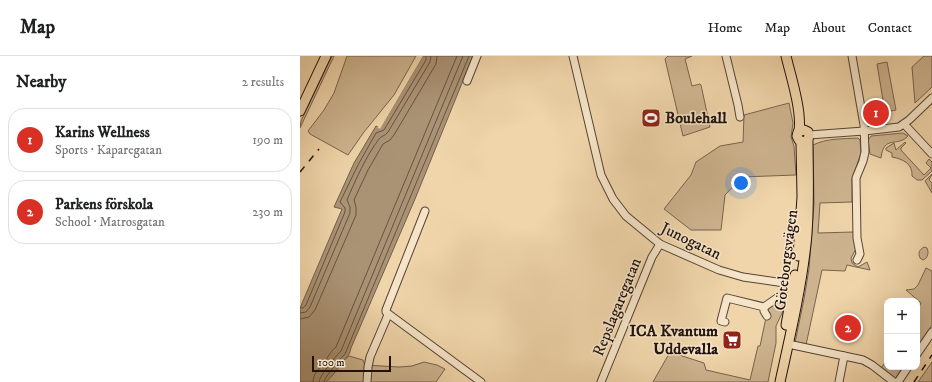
<!DOCTYPE html>
<html lang="en">
<head>
<meta charset="utf-8">
<style>
	:root { --surface:#fff; --page:#f6f6f6; --text:#202124; --muted:#757577; --line:#e0e0e0; --accent:#d93025 }
	body { margin:0; font-family:"IM FELL DW Pica",serif; background:var(--page); color:var(--text) }
	.controls { position:absolute; right:12px; bottom:12px; display:grid; overflow:hidden; border-radius:8px; box-shadow:0 4px 16px #0002 }
	.controls button { width:36px; height:36px; display:grid; place-items:center; padding:0; border:0; border-bottom:1px solid var(--line); background:var(--surface); color:var(--text); font:20px sans-serif }
	.scale { position:absolute; left:12px; bottom:10px; width:79px; box-sizing:border-box; padding-left:4px; border:2px solid #21120d; border-top:0; font-size:11px; line-height:14px; white-space:nowrap; color:#21120d; -webkit-text-stroke:3px #f5e4c8; paint-order:stroke }
	.you { position:absolute; left:441px; top:127px; width:14px; height:14px; margin:-10px; border:3px solid #fff; border-radius:50%; background:#1a73e8; box-shadow:0 0 0 6px #1a73e833 }
	.badge { display:grid; place-items:center; width:26px; height:26px; border-radius:50%; background:var(--accent); color:#fff; font-size:13px; font-weight:700 }
	.pin { position:absolute; translate:-50% -50%; border:2px solid #fff; box-shadow:0 1px 4px #0006 }
	.list { margin:0; padding:0; list-style:none }
	h2 { display:flex; justify-content:space-between; align-items:center; height:52px; margin:0; padding:0 16px; font-size:17px }
	h2 small { font-size:13px; font-weight:400; color:var(--muted) }
	.list li { display:grid; grid-template-columns:26px 1fr auto; gap:12px; align-items:center; box-sizing:border-box; height:64px; margin:0 8px 8px; padding:0 8px; border:1px solid var(--line); border-radius:16px }
	.list b { display:block; font-size:15px; white-space:nowrap }
	.list p { margin:0; font-size:13px; white-space:nowrap; color:var(--muted) }
	.list em { font-size:13px; font-style:normal; color:var(--muted) }
	.map { position:relative; flex:none; width:632px; height:326px; overflow:hidden }
	header { display:flex; align-items:center; gap:24px; box-sizing:border-box; height:56px; padding:0 20px; background:var(--surface); border-bottom:1px solid var(--line) }
	header strong { font-size:19px }
	nav { display:flex; gap:22px; margin-inline-start:auto; font-size:14px }
	main { display:flex }
	aside { flex:1; background:var(--surface) }
	.map>svg:first-child { display:block }
</style>
</head>
<body>
<header>
<strong>Map</strong>
<nav><a>Home</a><a>Map</a><a>About</a><a>Contact</a></nav>
</header>
<main>
<aside>
<h2>Nearby<small>2 results</small></h2>
<ul class="list">
<li><span class="badge">1</span><div><b>Karins Wellness</b><p>Sports · Kaparegatan</p></div><em>190 m</em></li>
<li><span class="badge">2</span><div><b>Parkens förskola</b><p>School · Matrosgatan</p></div><em>230 m</em></li>
</ul>
</aside>
<div class="map">
<svg width="632" height="326" viewBox="0 0 632 326">
	<rect width="100%" height="100%" fill="#f0d5aa"/>
	<filter id="stains"><feTurbulence type="fractalNoise" baseFrequency=".005" numOctaves="4"/><feColorMatrix values="0 0 0 0 .2 0 0 0 0 .09 0 0 0 0 .02 0 0 0 .5 -.17"/></filter>
	<radialGradient id="worn" r=".72"><stop offset=".6" stop-color="#630" stop-opacity="0"/><stop offset="1" stop-color="#630" stop-opacity=".3"/></radialGradient>
	<g fill="#cdb48f" stroke="#77634e">
		<polygon points="32,0 34,0 0,72 1,65"/>
		<polygon points="47,0 116,0 94,39 64,76 48,99 10,78 8,75 24,54 34,37"/>
		<polygon points="368,0 392,0 385,3 392,30 400,28 401,29 410,71 383,80 365,3"/>
		<polygon points="624,0 632,0 632,31 615,47 612,11"/>
		<polygon points="587,6 596,54 585,56 577,8"/>
		<polygon points="489,47 493,67 491,81 494,90 496,119 442,121 425,139 421,174 391,174 364,153 391,119 396,106 420,90 443,86 444,59"/>
		<path d="M 603,77 L 608,80 C 597,92 584,78 581,102 L 570,98 L 568,84 L 571,80 Z"/>
		<path d="M 558,82 L 560,84 L 561,97 L 552,123 L 552,146 L 520,147 L 518,177 L 553,176 L 555,178 L 556,193 L 551,202 L 552,207 L 558,211 L 567,206 L 570,214 L 547,209 L 545,215 L 522,214 L 506,289 L 495,287 L 504,243 L 509,213 L 514,148 L 513,89 C 527,82 543,83 558,82 Z"/>
		<path d="M 605,86 L 606,87 L 601,92 L 601,94 L 624,119 L 631,112 L 626,107 L 629,103 L 632,106 L 632,115 L 622,124 L 617,124 L 612,120 C 613,108 603,103 592,101 L 592,97 L 586,94 L 586,92 L 594,87 L 596,94 Z"/>
		<polygon points="632,118 629,124 632,127 632,137 625,125"/>
		<path d="M 624,191 L 627,192 C 629,197 628,202 623,204 L 620,202 C 618,197 619,194 624,191 Z"/>
		<polygon points="626,212 632,215 632,269 617,291 617,255 621,247 606,234 614,233 618,229"/>
		<polygon points="481,242 483,245 483,255 476,270 476,287 468,326 353,326 370,296 404,307 406,314 450,324 458,290 460,290 468,252"/>
		<path d="M 49,300 L 63,304 L 65,309 L 99,311 L 112,310 L 124,306 L 137,309 L 145,313 L 136,326 L 26,326 C 35,318 39,307 49,300 Z"/>
		<polygon points="587,304 587,311 603,311 595,323 581,312"/>
		<polygon points="632,306 632,326 618,326"/>
	</g>
	<path fill="#aa9375" stroke="#735f4b" d="M 123,0 L 173,0 L 115,143 L 51,292 C 48,304 46,300 41,308 C 36,315 32,321 26,326 L 0,326 L 0,252 L 42,153 L 34,151 L 54,107 L 76,70 L 80,72 Z"/>
	<polygon fill="#f0d5aa" points="121,0 123,0 80,73 77,71 79,70"/>
	<g fill="none" stroke-linecap="round" stroke-linejoin="round">
		<g stroke="#665241" stroke-width="1">
			<polyline points="0,252 3,252 6,249 45,156 45,152 40,146 58,109 76,77 84,74 126,4 126,0"/>
			<path d="M 0,257 L 6,256 L 10,251 L 50,157 L 50,151 L 47,144 C 55,125 66,100 79,83 C 81,80 85,80 88,76 L 130,6 L 131,0"/>
			<polyline points="0,263 9,261 15,254 56,159 56,151 54,144 68,114 83,88 90,84 94,79 136,8 137,0"/>
			<path d="M 13,326 C 13,317 19,314 24,307 C 28,301 30,296 36,291 L 157,0"/>
			<path d="M 19,326 C 19,320 36,300 41,295 L 163,0"/>
			<path d="M 24,326 C 24,321 41,302 45,298 L 169,0"/>
		</g>
		<defs>
			<g id="minor">
				<polyline points="273,0 301,119 313,143 326,160 360,188 419,214 443,221 498,229"/>
				<polyline points="426,0 438,49 440,61"/>
				<polyline points="552,0 564,69 565,96 563,105 556,122 557,182 560,198 557,204"/>
				<polyline points="167,25 177,0"/>
				<polyline points="604,68 632,98"/>
				<polyline points="509,79 564,75 599,71 609,64 632,42"/>
				<polyline points="125,155 86,254 86,256 181,326"/>
				<polyline points="464,251 464,255 467,260"/>
				<polyline points="425,266 421,265 427,242 464,251 480,240"/>
				<polyline points="488,288 563,304 572,309 594,326"/>
				<polyline points="617,298 632,276"/>
				<polyline points="67,326 68,311 70,301 88,259"/>
				<polyline points="301,326 352,201 360,188"/>
				<polyline points="539,326 544,300"/>
				<polyline points="598,326 608,311"/>
			</g>
			<g id="major">
				<path d="M 486,0 C 491,21 502,55 499,75"/>
				<polyline points="0,55 26,0"/>
				<polyline points="498,200 502,141 501,86"/>
				<polyline points="486,269 495,219"/>
				<path d="M 480,326 C 490,280 501,234 506,188 C 510,153 508,119 508,84 L 509,79 L 508,76 L 504,74 L 498,76 L 497,80 L 499,84 L 503,86 L 508,84"/>
			</g>
		</defs>
		<use href="#minor" stroke="#554334" stroke-width="9"/>
		<use href="#major" stroke="#21120d" stroke-width="11"/>
		<use href="#minor" stroke="#f5e4c8" stroke-width="7"/>
		<use href="#major" stroke="#f0d5aa" stroke-width="9"/>
		<g stroke="#21120d" stroke-width="1.5" stroke-dasharray="7 7" stroke-linecap="butt">
			<polyline points="0,116 19,93"/>
			<polyline points="614,326 632,299"/>
		</g>
	</g>
	<defs>
		<symbol id="stadium-square" viewBox="-11 -11 22 22"><rect x="-9" y="-9" width="18" height="18" rx="4" fill="#8f2418" stroke="#f5e4c8"/><path d="M0-5a6.5 5 0 1 0 0 10a6.5 5 0 1 0 0-10ZM-3.5-1.8h7v3.6h-7Z" fill="#fff"/></symbol>
		<symbol id="supermarket-square" viewBox="-11 -11 22 22"><rect x="-9" y="-9" width="18" height="18" rx="4" fill="#8f2418" stroke="#f5e4c8"/><path d="M-6-5.5h2.5l.6 2H6L4.5 2H-2.5L-4.4-4H-6ZM-1.5 3.2a1.3 1.3 0 1 0 .1 0ZM3 3.2a1.3 1.3 0 1 0 .1 0Z" fill="#fff"/></symbol>
	</defs>
	<g fill-rule="evenodd">
		<use href="#stadium-square" x="340" y="51" width="22" height="22"/>
		<use href="#supermarket-square" x="421" y="273" width="22" height="22"/>
	</g>
	<g text-anchor="middle" dominant-baseline="central" stroke-width="3" stroke-linejoin="round" paint-order="stroke">
		<g font-size="16" font-weight="bold" fill="#21120d" stroke="#f5e4c8" text-anchor="start">
			<text x="365" y="62">Boulehall</text>
			<text x="418" y="275" text-anchor="end">ICA Kvantum<tspan x="418" dy="18">Uddevalla</tspan></text>
		</g>
		<g font-size="16" fill="#21120d" stroke="#f5e4c8">
			<text transform="translate(391 185) rotate(26)">Junogatan</text>
			<text transform="translate(486 204) rotate(-83)">Göteborgsvägen</text>
			<text transform="translate(317 251) rotate(-68)">Repslagaregatan</text>
		</g>
	</g>
	<rect width="100%" height="100%" filter="url(#stains)"/>
	<rect width="100%" height="100%" fill="url(#worn)"/>
</svg>
<div class="controls">
<button>+</button>
<button>−</button>
</div>
<div class="scale">100 m</div>
<div class="you"></div>
<div class="pin badge" style="left:576px;top:57px">1</div>
<div class="pin badge" style="left:548px;top:272px">2</div>
</div>
</main>
</body>
</html>
